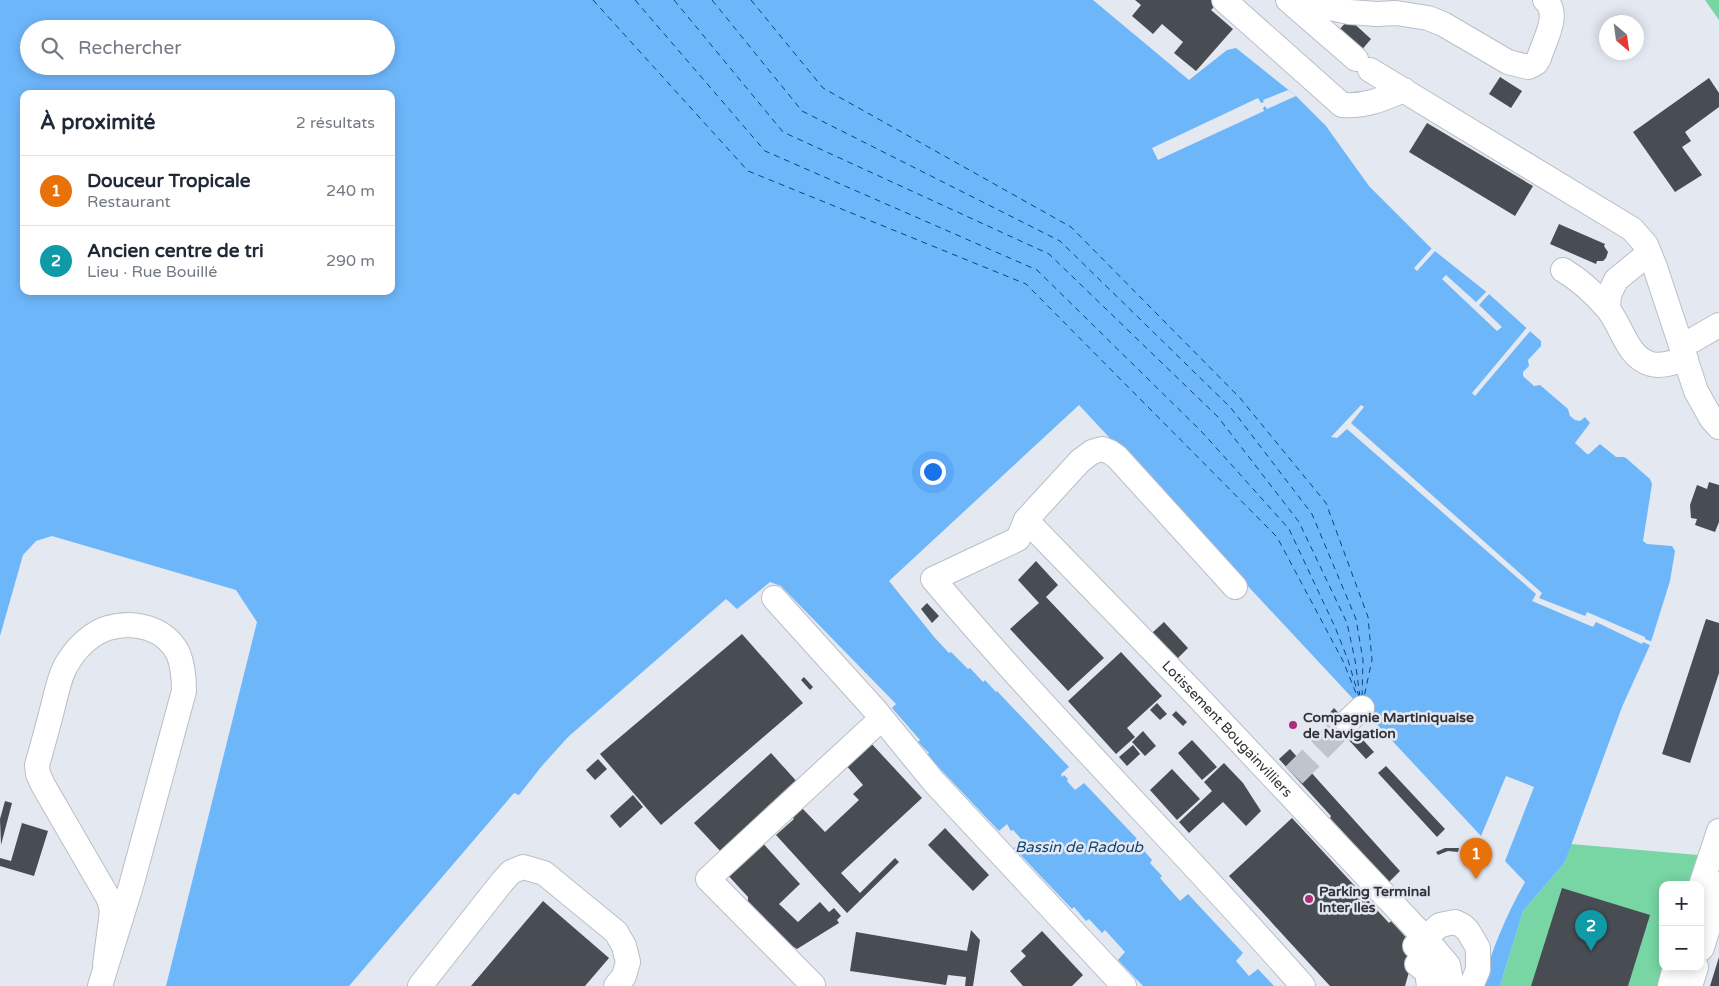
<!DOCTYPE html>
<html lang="fr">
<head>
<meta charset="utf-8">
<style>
	:root { --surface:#fff; --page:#f6f6f7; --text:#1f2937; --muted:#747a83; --line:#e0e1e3; --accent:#7c3aed }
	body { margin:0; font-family:"Varela Round",sans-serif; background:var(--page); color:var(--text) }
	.controls { position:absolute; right:15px; bottom:15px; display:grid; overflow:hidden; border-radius:10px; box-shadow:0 2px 12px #0003 }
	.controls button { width:45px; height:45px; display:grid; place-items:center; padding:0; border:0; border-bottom:1px solid var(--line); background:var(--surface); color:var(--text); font:25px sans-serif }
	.compass { position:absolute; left:1599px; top:15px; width:45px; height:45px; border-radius:50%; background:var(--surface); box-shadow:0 2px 12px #0003; rotate:151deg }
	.you { position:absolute; left:932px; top:471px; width:18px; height:18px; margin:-12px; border:4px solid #fff; border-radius:50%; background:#1a73e8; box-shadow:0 0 0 8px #1a73e833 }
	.badge { display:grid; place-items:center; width:32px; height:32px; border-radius:50%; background:var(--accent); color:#fff; font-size:16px; font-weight:700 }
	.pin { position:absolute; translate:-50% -41px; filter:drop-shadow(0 1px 2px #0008) }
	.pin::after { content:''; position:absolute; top:26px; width:18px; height:15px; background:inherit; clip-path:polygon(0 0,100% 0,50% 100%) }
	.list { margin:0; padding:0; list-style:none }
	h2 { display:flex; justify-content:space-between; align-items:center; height:65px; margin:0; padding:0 20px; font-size:21px }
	h2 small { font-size:16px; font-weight:400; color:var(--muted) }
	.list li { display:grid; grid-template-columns:32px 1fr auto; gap:15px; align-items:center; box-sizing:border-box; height:70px; padding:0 20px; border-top:1px solid var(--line) }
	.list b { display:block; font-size:19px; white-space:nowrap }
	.list p { margin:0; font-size:16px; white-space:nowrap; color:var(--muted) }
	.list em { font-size:16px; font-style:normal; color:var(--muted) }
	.icon { flex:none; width:28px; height:28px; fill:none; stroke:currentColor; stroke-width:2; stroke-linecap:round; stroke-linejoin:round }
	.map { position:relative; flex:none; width:1719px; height:986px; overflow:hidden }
	.search { position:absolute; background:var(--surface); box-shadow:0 2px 12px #0003; left:20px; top:20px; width:375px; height:55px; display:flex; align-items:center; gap:12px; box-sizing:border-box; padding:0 18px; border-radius:28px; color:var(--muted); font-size:19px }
	.panel { position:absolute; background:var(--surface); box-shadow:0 2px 12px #0003; left:20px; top:90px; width:375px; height:205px; border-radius:10px }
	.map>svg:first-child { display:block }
</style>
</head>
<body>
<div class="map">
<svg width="1719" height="986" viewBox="0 0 1719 986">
	<rect width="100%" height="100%" fill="#e4e8f1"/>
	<g fill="#77d6a3">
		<polygon points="1705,0 1719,0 1719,20"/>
		<polygon points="1571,844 1698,855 1689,885 1663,885 1663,967 1657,986 1500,986 1523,911 1565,862"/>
	</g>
	<path fill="#6eb6fa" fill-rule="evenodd" d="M 0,0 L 1093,0 L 1189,80 L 1227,50 L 1236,48 L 1296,96 L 1326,126 L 1369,186 L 1431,248 L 1489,294 L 1541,341 L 1541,346 L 1528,360 L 1529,366 L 1523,372 L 1523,376 L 1534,386 L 1540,385 L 1568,409 L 1570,416 L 1575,420 L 1580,421 L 1585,417 L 1590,423 L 1575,443 L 1587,454 L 1589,454 L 1600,444 L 1616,457 L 1623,457 L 1626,458 L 1650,479 L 1652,484 L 1643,541 L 1647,544 L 1672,546 L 1675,551 L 1670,581 L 1650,645 L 1622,707 L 1565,862 L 1523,911 L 1500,986 L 1481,986 C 1493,948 1505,917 1525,882 L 1505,861 L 1534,787 L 1506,776 L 1481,836 L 1079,405 L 889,581 L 935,638 L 949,653 L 951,652 L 968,669 L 970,668 L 983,682 L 985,680 L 996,692 L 997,691 L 1069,767 L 1061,774 L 1062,777 L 1064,775 L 1068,779 L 1067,781 L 1075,790 L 1084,783 L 1142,844 L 1140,846 L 1152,860 L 1150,863 L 1162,876 L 1160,878 L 1180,901 L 1188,894 L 1243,953 L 1236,961 L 1249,976 L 1258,969 L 1274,986 L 1143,986 L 1118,960 L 1125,952 L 1105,930 L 1102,933 L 1089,919 L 1086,921 L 1074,907 L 1072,909 L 1014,848 L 1022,840 L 1013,830 L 1011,831 L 1007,824 L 999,831 L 927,755 L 929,753 L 918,742 L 920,740 L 892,708 L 896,704 L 781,586 L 770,582 L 737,609 L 726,599 L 568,737 L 541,767 L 519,795 L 514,793 L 349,986 L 166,986 L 257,622 L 236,590 L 52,536 L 36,541 L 23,555 L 0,636 ZM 29,29 L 386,29 L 386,66 L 29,66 ZM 24,94 L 391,94 L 391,291 L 24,291 Z"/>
	<g fill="#e4e8f1">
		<polygon points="1288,90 1296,96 1267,109 1265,106 1263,108 1264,111 1158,160 1152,148 1258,98 1261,103 1264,102 1263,100"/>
		<polygon points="1433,247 1436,250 1417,271 1414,268"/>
		<polygon points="1446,275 1476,302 1488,290 1491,292 1479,305 1502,327 1497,331 1442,279"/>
		<polygon points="1528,326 1532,329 1475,396 1472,393"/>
		<polygon points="1361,405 1364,407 1351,423 1542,593 1539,598 1585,616 1587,612 1645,637 1645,639 1653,642 1652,646 1643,642 1642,644 1596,622 1593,627 1532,601 1536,594 1347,429 1337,438 1331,437"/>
	</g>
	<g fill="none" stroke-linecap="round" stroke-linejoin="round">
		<g stroke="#0f4470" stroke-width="1" stroke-dasharray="6 5" stroke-linecap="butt">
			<polyline points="593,0 748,171 1026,284 1277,537 1343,661 1358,698"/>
			<polyline points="635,0 765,151 1037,270 1202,432 1289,529 1335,627 1348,660 1359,697"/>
			<polyline points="674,0 783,132 1049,254 1218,417 1299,522 1347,623 1355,660 1360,697"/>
			<polyline points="712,0 802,111 1060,241 1231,408 1312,514 1356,619 1363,660 1362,697"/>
			<polyline points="751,0 823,88 1071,227 1240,398 1326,503 1368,617 1372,660 1364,697"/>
		</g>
	</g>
	<g fill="#484c53">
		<polygon points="1135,0 1213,0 1217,4 1211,10 1233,29 1196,71 1174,53 1183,42 1162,24 1153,34 1132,16 1141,5"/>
		<polygon points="1349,19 1371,39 1360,52 1338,31"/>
		<polygon points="1500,77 1522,91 1511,108 1489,94"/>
		<polygon points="1709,78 1719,93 1719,107 1685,132 1691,141 1682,147 1702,175 1675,192 1633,132"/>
		<polygon points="1427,123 1533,186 1515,216 1409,152"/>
		<polygon points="1559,224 1605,244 1604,246 1608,252 1606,258 1603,261 1597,261 1596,264 1550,244"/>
		<polygon points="1709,482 1719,485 1719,522 1715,532 1695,525 1697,519 1691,518 1690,505 1697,485 1707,489"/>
		<polygon points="1036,561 1058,585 1046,597 1104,658 1068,691 1010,629 1039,603 1018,580"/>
		<polygon points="927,603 939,616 932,623 921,609"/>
		<polygon points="1706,619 1719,623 1719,673 1690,763 1662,754"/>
		<polygon points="1164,622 1188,648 1177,659 1152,633"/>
		<polygon points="742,634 803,703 661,825 600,754"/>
		<polygon points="1121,652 1162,696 1127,728 1135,737 1116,754 1068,701"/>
		<polygon points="804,677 813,687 810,690 801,680"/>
		<polygon points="1157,703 1167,714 1160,720 1150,710"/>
		<polygon points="1334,708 1374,752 1366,759 1327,716"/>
		<polygon points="1176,711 1187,722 1183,726 1172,715"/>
		<polygon points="1143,731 1156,746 1145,756 1132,742"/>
		<polygon points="1192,740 1217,767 1202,780 1178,753"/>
		<polygon points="869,741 922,798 841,873 860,893 895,858 899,862 847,913 776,835 794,819 792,817 802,808 825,832 859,800 853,794 863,785 845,764"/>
		<polygon points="1133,745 1140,754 1127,766 1119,757"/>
		<polygon points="1290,749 1400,871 1389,882 1330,818 1331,816 1279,759"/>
		<polygon points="771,753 799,784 723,854 694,823"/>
		<polygon points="598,759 607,769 595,780 586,770"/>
		<polygon points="1224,763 1243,783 1261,811 1246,826 1223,802 1189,833 1179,822 1212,791 1204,782"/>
		<polygon points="1386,766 1445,829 1437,837 1378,773"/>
		<polygon points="1172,769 1200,799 1177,820 1150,790"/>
		<polygon points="633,795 643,807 620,828 610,816"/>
		<polygon points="5,801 12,803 1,845 0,819"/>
		<polygon points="1292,818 1389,923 1391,921 1424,957 1409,972 1405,986 1330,986 1229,876"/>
		<polygon points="22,823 48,831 34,876 0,866 0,858 11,861"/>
		<polygon points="945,828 989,875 973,891 928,845"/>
		<polygon points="760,840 800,884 779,904 798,922 820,902 829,912 834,908 841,916 837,920 839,923 797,949 789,944 748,908 748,897 725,872"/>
		<polygon points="1445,848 1459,848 1458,852 1448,851 1438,855 1436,852"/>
		<polygon points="1562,888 1650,915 1628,986 1531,986"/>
		<polygon points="543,901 609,958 585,986 471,986"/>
		<polygon points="971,930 980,940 973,986 965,986 966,977 948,975 946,985 850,971 856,932 967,951"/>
		<polygon points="1042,931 1083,975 1072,986 1023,986 1010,971 1026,956 1021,951"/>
		<polygon points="1719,958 1719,986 1710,986 1719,957"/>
	</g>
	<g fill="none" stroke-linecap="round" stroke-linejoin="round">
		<polyline stroke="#c0c4cc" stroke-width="24" stroke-dasharray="24 12" stroke-linecap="butt" points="1294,775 1347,722"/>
		<defs>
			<g id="minor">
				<path d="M 1224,0 L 1342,105 C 1365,107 1383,99 1404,90"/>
				<polyline points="1288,0 1356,59"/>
				<path d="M 1294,0 L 1349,12 L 1377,14 L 1396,13 L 1428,18 L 1443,24 L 1508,62 L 1528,67 L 1536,63 L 1539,58 C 1544,41 1561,14 1545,0"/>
				<polyline points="1370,70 1632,229 1646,245 1655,267 1696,391 1711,418 1719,427"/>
				<path d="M 1563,270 C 1580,280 1594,293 1607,308 C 1622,325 1626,357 1651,364 C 1662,367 1675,362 1686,359"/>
				<polyline points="1608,308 1609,295 1616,280 1649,253"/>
				<polyline points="1681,344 1693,340 1719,325"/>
				<path id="s1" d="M 1026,520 L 1196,695 L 1425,938 L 1448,965 L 1452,986"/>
				<path d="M 1235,587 L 1117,457 L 1110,452 L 1102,449 L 1092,452 L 1080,461 L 1026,520 L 1018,539 L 933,579 C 1051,719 1182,848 1303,986"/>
				<polyline points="774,598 876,711 934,782 1124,986"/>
				<polyline points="1347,722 1362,708"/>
				<polyline points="1700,888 1719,831"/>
				<polyline points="1415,946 1440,925 1455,922 1463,926 1468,931 1478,948 1478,970 1471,986"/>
				<polyline points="1417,964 1427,972 1429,986"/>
				<polyline points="813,985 708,879 881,719"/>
				<path d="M 100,986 L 131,886 L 184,691 C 184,678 183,665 178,653 C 165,628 134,620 108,628 C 94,632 78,646 70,659 C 61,671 58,687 54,702 C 49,723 43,744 37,765 L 38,774 L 43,785 L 109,899 L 112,911 L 105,965"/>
				<polyline points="420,986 502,882 511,872 523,867 544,873 616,932 624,946 628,962 624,976 616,986"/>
				<polyline points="1670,986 1675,967"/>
			</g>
			<g id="major">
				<polyline points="1700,947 1719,886"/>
				<polyline points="1688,986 1694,967"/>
			</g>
		</defs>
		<use href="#minor" stroke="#babec7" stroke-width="26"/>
		<use href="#major" stroke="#babec7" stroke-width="30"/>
		<use href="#minor" stroke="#fff" stroke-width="24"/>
		<use href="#major" stroke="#fff" stroke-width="28"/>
	</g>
	<g fill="#ae2d7a" stroke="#e4e8f1" stroke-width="2">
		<circle cx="1293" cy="725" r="5"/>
		<circle cx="1309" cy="899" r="5"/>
	</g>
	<g text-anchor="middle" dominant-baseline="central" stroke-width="5" stroke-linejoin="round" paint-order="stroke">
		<g font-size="14" font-weight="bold" fill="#313236" stroke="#e4e8f1" text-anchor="start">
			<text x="1303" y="717">Compagnie Martiniquaise<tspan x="1303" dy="16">de Navigation</tspan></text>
			<text x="1319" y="891">Parking Terminal<tspan x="1319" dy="16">Inter Iles</tspan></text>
		</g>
		<g font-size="14" fill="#313236" stroke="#e4e8f1">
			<text stroke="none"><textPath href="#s1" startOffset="290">Lotissement Bougainvilliers</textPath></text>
		</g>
		<g font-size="15" font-style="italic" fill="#0f4470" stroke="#e4e8f1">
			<text x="1079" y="847">Bassin de Radoub</text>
		</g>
	</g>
</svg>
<div class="controls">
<button>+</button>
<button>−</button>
</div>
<svg class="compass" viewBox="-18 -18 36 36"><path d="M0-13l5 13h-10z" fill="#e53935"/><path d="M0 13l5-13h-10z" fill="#747a83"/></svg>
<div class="you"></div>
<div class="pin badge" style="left:1476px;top:879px;background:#e8710a">1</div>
<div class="pin badge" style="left:1591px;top:951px;background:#0f9aa8">2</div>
<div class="search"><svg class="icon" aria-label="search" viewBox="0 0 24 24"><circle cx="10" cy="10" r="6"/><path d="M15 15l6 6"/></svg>Rechercher</div>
<section class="panel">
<h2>À proximité<small>2 résultats</small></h2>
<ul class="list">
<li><span class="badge" style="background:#e8710a">1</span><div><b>Douceur Tropicale</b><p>Restaurant</p></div><em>240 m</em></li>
<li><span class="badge" style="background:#0f9aa8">2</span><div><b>Ancien centre de tri</b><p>Lieu · Rue Bouillé</p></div><em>290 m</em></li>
</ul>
</section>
</div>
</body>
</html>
